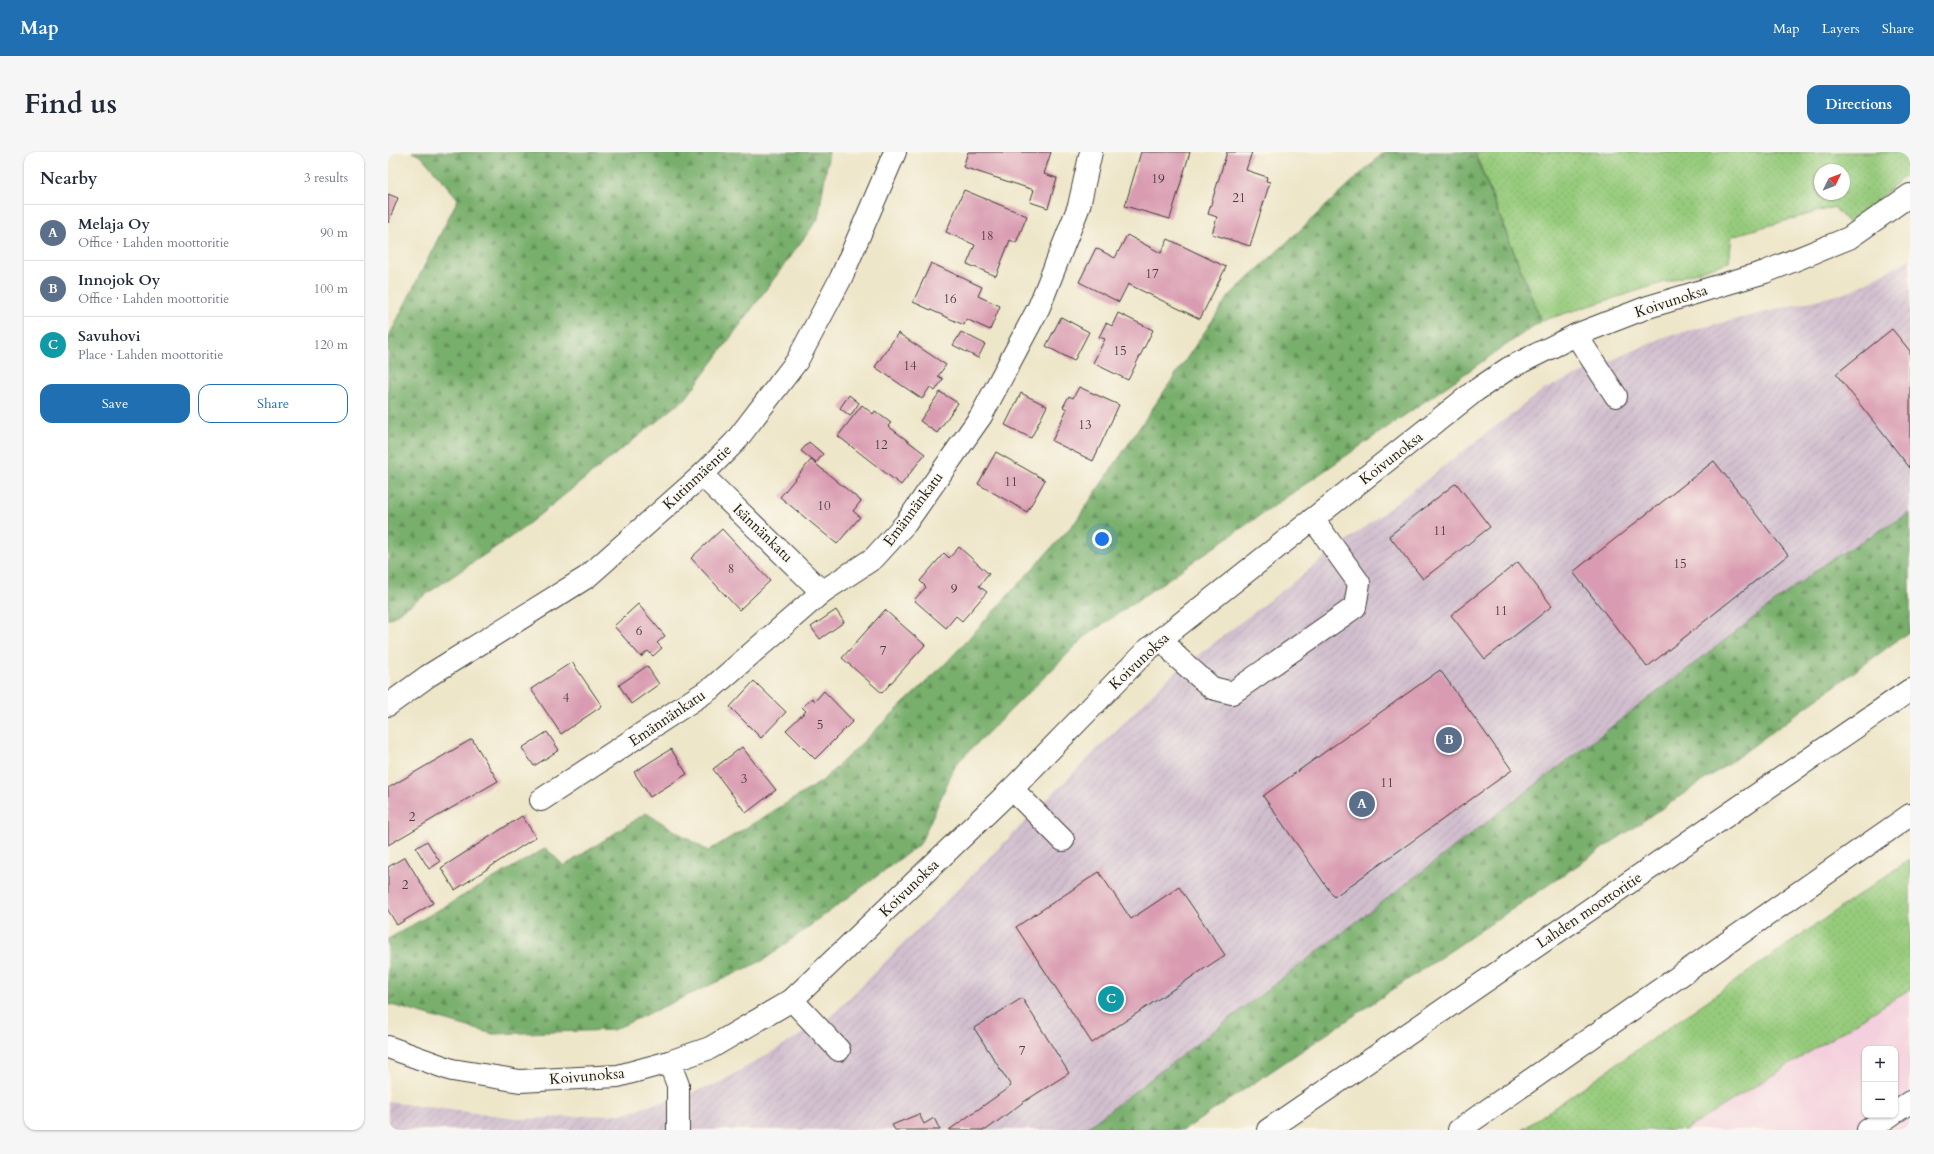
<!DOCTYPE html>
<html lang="en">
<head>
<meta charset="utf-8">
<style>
	:root { --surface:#fff; --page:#f6f6f7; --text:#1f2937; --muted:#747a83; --line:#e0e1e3; --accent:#1f6fb2 }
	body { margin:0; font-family:Cardo,serif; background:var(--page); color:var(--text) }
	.controls { position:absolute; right:12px; bottom:12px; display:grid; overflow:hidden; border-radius:8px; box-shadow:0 1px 3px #0004 }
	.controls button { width:36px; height:36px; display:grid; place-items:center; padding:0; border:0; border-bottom:1px solid var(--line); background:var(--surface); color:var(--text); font:20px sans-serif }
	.compass { position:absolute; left:1426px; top:12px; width:36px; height:36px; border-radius:50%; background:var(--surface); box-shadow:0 1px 3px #0004; rotate:47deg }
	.you { position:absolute; left:714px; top:387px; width:14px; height:14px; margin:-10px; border:3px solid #fff; border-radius:50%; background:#1a73e8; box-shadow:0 0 0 6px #1a73e833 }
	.badge { display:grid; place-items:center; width:26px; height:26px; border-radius:50%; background:var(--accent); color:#fff; font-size:13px; font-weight:700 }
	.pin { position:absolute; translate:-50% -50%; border:2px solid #fff; box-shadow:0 1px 4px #0006 }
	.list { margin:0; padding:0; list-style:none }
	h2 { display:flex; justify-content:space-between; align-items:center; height:52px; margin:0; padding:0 16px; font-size:17px }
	h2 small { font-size:13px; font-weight:400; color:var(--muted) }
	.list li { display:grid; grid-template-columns:26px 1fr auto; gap:12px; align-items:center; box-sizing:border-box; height:56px; padding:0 16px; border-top:1px solid var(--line) }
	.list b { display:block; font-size:15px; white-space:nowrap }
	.list p { margin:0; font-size:13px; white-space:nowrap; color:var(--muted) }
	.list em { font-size:13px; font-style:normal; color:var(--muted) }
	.actions { display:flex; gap:8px; padding:12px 16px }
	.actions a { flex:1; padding:9px 0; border:1px solid var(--accent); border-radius:12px; text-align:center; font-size:14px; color:var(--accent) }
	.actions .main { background:var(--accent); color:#fff }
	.map { position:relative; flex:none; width:1522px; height:978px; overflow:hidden; border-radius:12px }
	header { display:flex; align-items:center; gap:24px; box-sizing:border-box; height:56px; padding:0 20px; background:var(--accent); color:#fff }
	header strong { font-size:19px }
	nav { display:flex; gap:22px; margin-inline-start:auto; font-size:14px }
	.intro { display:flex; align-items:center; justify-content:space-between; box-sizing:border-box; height:96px; padding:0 24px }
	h1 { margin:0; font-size:28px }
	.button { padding:10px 18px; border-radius:12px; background:var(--accent); color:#fff; font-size:14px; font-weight:700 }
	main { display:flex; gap:24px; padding:0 24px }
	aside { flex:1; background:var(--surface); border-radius:12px; box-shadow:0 1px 3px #0004 }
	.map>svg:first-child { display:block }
</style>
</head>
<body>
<header>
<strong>Map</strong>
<nav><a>Map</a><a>Layers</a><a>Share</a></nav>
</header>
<div class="intro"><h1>Find us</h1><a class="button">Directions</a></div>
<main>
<aside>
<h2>Nearby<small>3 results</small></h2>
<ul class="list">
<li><span class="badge" style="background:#5c6f8a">A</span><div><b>Melaja Oy</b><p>Office · Lahden moottoritie</p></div><em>90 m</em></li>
<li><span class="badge" style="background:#5c6f8a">B</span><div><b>Innojok Oy</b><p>Office · Lahden moottoritie</p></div><em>100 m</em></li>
<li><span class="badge" style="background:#0f9aa8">C</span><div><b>Savuhovi</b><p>Place · Lahden moottoritie</p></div><em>120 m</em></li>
</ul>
<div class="actions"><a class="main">Save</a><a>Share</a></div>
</aside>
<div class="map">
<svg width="1522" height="978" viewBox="0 0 1522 978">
	<defs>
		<pattern id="industrial-furrows" width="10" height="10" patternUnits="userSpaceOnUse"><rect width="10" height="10" fill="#d0bdcd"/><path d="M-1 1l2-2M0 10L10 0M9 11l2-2" fill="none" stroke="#b2a2af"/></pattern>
		<pattern id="grass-dots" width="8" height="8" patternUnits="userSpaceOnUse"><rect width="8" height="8" fill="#96cb7c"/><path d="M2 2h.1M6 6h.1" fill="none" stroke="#81ae6b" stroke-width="1.8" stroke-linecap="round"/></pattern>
		<pattern id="forest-firs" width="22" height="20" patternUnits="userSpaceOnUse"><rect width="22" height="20" fill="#78af6c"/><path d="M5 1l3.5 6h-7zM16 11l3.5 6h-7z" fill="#628e58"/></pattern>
	</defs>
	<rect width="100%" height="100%" fill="#fbf7ec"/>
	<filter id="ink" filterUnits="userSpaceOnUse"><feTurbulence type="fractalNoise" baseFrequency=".025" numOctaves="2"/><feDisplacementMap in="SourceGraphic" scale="8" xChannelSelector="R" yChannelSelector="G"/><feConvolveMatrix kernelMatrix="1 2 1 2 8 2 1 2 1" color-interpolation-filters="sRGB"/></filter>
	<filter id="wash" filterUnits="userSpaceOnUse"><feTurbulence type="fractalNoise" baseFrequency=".012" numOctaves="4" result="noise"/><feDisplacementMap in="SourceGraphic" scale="16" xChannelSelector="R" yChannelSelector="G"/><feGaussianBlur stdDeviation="0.9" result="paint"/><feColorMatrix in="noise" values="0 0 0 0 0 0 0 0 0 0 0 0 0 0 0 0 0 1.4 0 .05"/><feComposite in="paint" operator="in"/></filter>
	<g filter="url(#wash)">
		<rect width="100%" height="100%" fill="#eee6c9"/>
		<path fill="#f4cfdd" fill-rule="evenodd" d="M 1522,837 L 1522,978 L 1297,978 ZM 1477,897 L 1507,897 L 1507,963 L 1477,963 Z"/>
		<polygon fill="url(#industrial-furrows)" points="1522,107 1522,361 1439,410 696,978 0,978 0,950 138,967 233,962 281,948 331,931 441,866 779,527 1155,238 1279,184 1461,140"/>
		<g fill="url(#grass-dots)" stroke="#59744c" fill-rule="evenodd">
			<path d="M 1087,0 L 1522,0 L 1522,19 L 1462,73 L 1446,55 L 1344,84 L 1341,110 L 1153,169 ZM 1432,18 L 1456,18 L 1456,42 L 1432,42 Z"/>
			<polygon points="1522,707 1522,837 1297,978 1134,978"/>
		</g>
		<g fill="url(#forest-firs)" stroke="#4a6644">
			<polygon points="24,0 441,0 430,67 298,246 130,380 0,468 0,186 70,47 34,5"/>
			<polygon points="996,0 1086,0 1153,169 699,483 568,612 532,692 376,808 225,878 105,882 0,852 0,787 158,696 176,714 258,661 320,699 433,630 559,510 688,369 841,144"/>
			<polygon points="1522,361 1522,479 1343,610 796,978 696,978 1439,410"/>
		</g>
		<g id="blocks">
			<g fill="#d99bb1">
				<polygon points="580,0 663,0 656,22 669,26 660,56 642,50 646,38 575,15"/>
				<polygon points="753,0 802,0 782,67 737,54"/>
				<polygon points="839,0 864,0 858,18 879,25 878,29 882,30 862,94 824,82 829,65 820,62"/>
				<polygon points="576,38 639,64 628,91 622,88 608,124 579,112 587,93 558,80"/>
				<polygon points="0,42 10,46 0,71"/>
				<polygon points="739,83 773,101 780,87 838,115 812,167 740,132 731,150 691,130 708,96 727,106"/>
				<polygon points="543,111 594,135 590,144 612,154 602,178 578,167 576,173 525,150"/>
				<polygon points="730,161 765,178 740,228 705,211 717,187 711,185 718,171 724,174"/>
				<polygon points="673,165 701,180 686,209 658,194"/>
				<polygon points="1504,177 1522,199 1522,316 1448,222"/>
				<polygon points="573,180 597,192 590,206 565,193"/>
				<polygon points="510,181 558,213 550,224 555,227 547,239 542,235 534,247 487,215"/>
				<polygon points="691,235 731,253 705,309 664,289 679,257 675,255 681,244 685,246"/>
				<polygon points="552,240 570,251 549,281 532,269"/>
				<polygon points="633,241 659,254 643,286 617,273"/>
				<polygon points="461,243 471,251 462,264 452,256"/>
				<polygon points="474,253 485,262 487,259 503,271 500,274 537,302 513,333 450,284"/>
				<polygon points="421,290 435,302 428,311 413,299"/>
				<polygon points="608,300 657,328 639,360 590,332"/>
				<polygon points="423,308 473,349 465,359 472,365 449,392 392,345"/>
				<polygon points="1326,309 1400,403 1259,515 1185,420"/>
				<polygon points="1068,331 1102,375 1035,427 1001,384"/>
				<polygon points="334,377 382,429 351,458 303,406"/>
				<polygon points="571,395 601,422 591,434 599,440 574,469 568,464 558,476 526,448 538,435 532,429 556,401 561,406"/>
				<polygon points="1130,410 1164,454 1097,507 1063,463"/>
				<polygon points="250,452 277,484 269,491 274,496 265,504 260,499 253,505 226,474"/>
				<polygon points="448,458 456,470 432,487 423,475"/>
				<polygon points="497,458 537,493 494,541 454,506"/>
				<polygon points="184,510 214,554 173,582 143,537"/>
				<polygon points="259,514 271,532 243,552 231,533"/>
				<polygon points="1052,518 1124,618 946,745 875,644"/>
				<polygon points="366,529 398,560 373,586 342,555"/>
				<polygon points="436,539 465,569 427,607 398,578 418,559 414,555 424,546 427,549"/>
				<polygon points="159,580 171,598 146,614 134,596"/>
				<polygon points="84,587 110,629 0,693 0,636"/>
				<polygon points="354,595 388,638 358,661 325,617"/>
				<polygon points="283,597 299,622 262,645 246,620"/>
				<polygon points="134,664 148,685 67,738 53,716"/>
				<polygon points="39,689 52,710 41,717 28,696"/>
				<polygon points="17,705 45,751 9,773 0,758 0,715"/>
				<polygon points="711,720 743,767 791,735 837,803 704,891 628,775"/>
				<polygon points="634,846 681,921 634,951 598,978 561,978 623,934 586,876"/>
				<polygon points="531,962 536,972 546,966 552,978 507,978 504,973"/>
			</g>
		</g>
	</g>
	<g filter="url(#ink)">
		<use href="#blocks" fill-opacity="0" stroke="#3c3a36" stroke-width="1"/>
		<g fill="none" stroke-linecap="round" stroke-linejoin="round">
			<defs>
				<g id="minor">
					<polyline points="1188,183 1228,244"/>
					<polyline points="314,323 434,440"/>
					<polyline points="774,486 790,506 824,536 844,541 967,455 971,431 925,367"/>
					<polyline points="0,553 40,524 199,425 314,323 347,290 409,209 453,126 507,0"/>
					<polyline points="624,637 675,688"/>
					<polyline points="153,648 325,535 434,440 486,406 518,371 593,264 651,155 691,54 703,0"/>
					<polyline points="404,848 451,898"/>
					<polyline points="0,895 64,918 132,929 230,924 281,910 322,896 404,848 624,637 758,499 1087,239 1121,216 1188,183 1260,155 1377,120 1461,86 1522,43"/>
					<polyline points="281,910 290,933 290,978"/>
					<polyline points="1507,960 1522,950"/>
					<polyline points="1480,978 1503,963"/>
				</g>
				<g id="highway">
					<polyline points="880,978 1522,538"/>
					<polyline points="1071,978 1522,663"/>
				</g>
			</defs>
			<use href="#minor" stroke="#3c3a36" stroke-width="24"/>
			<use href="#highway" stroke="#3c3a36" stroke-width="24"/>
			<use href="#minor" stroke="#fff" stroke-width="22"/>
			<use href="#highway" stroke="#fff" stroke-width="22"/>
		</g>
	</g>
	<g text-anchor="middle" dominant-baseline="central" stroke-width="3" stroke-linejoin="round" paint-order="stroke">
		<g font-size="13" fill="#4b3c41">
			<text x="770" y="27">19</text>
			<text x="851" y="46">21</text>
			<text x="599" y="84">18</text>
			<text x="764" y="122">17</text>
			<text x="562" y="147">16</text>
			<text x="732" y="199">15</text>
			<text x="522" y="214">14</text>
			<text x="697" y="273">13</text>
			<text x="493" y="293">12</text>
			<text x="623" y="330">11</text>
			<text x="436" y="354">10</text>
			<text x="1052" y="379">11</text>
			<text x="1292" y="412">15</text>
			<text x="343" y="417">8</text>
			<text x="566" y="437">9</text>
			<text x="1113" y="459">11</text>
			<text x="251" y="479">6</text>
			<text x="495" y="499">7</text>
			<text x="178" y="546">4</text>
			<text x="432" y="573">5</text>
			<text x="356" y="627">3</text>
			<text x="999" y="631">11</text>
			<text x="24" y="665">2</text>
			<text x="17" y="733">2</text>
			<text x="634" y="899">7</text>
		</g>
		<g font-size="15" fill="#1c1c1c" stroke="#fbf7ec">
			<text transform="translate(1283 149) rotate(-18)">Koivunoksa</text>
			<text transform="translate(1003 306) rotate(-38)">Koivunoksa</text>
			<text transform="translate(309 325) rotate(-43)">Kutinmäentie</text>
			<text transform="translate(525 357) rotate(-53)">Emännänkatu</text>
			<text transform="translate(375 381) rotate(44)">Isännänkatu</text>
			<text transform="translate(751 509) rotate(-43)">Koivunoksa</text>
			<text transform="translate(279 566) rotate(-34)">Emännänkatu</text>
			<text transform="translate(521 736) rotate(-44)">Koivunoksa</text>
			<text transform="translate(1201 758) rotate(-34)">Lahden moottoritie</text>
			<text transform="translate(199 924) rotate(-5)">Koivunoksa</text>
		</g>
	</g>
</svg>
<div class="controls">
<button>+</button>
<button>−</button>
</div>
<svg class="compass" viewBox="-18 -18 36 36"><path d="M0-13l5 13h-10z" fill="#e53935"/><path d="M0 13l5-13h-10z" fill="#747a83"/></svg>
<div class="you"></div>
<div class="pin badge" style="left:974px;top:652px;background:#5c6f8a">A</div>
<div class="pin badge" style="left:1061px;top:588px;background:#5c6f8a">B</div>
<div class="pin badge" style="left:723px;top:847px;background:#0f9aa8">C</div>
</div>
</main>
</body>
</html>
